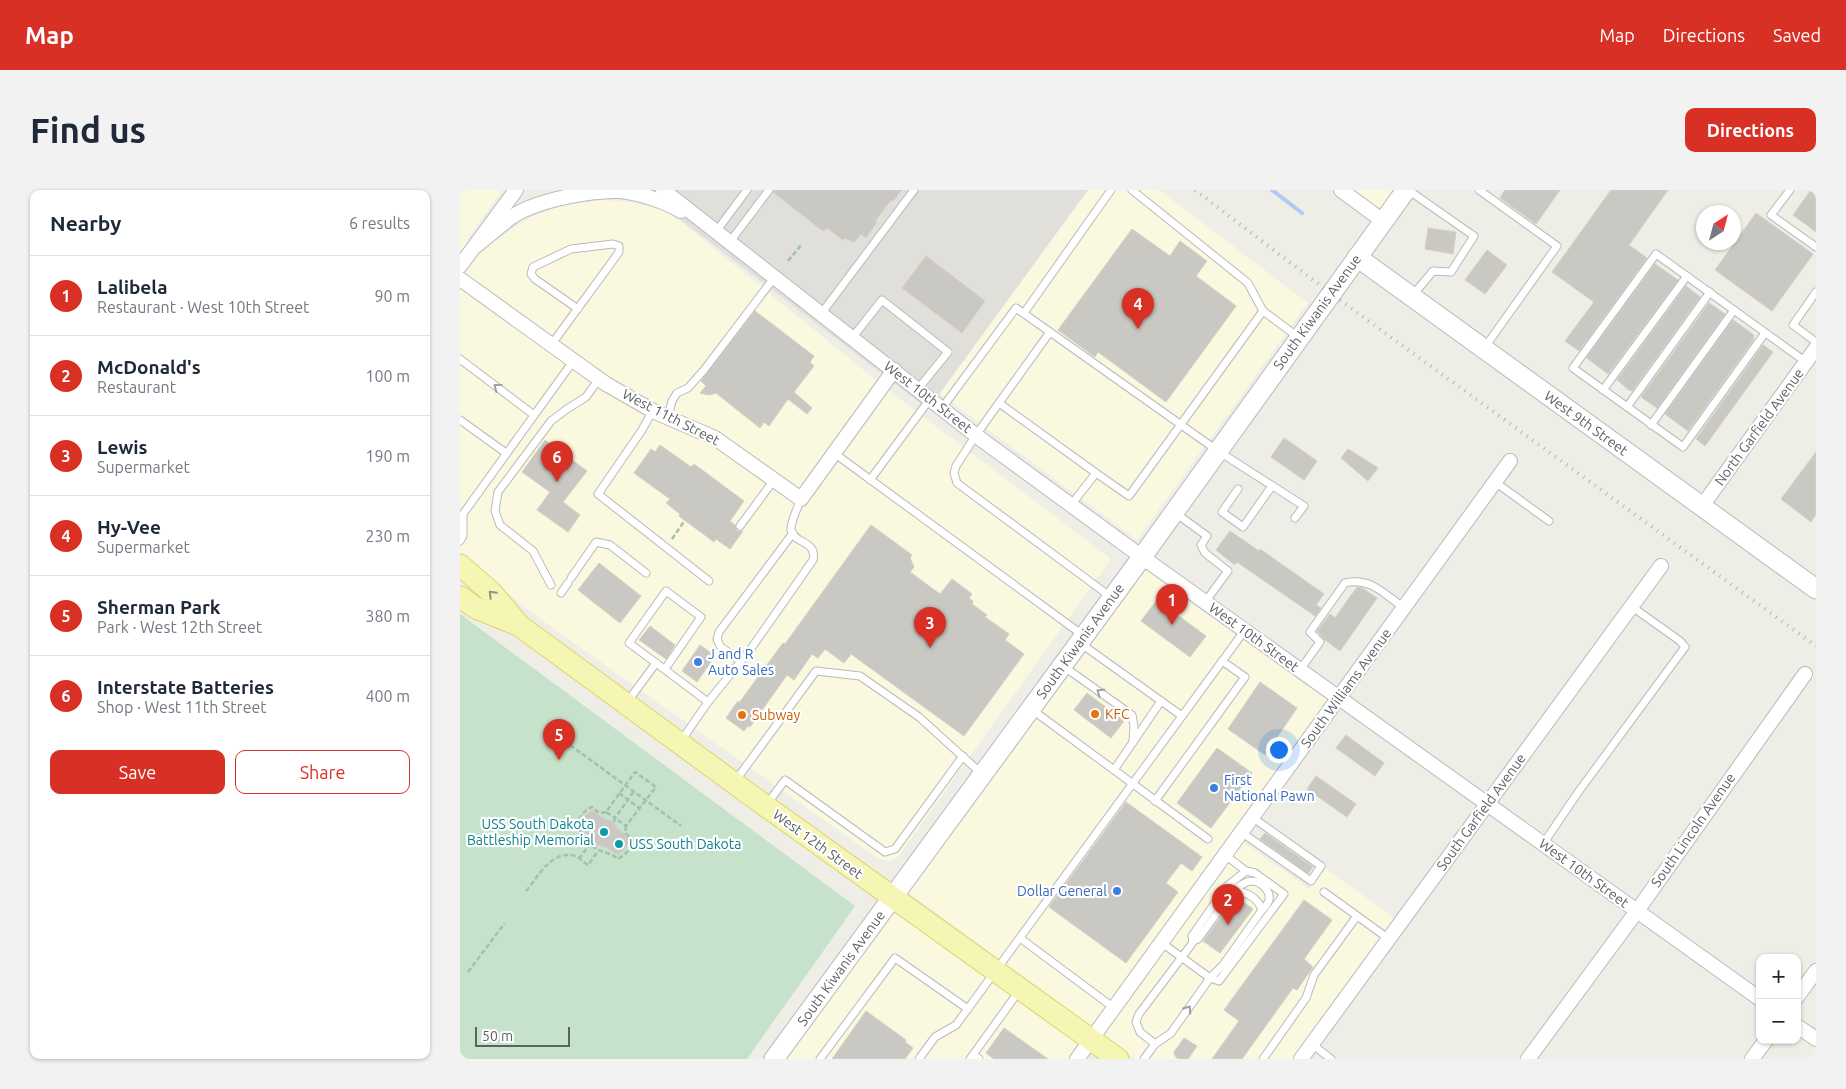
<!DOCTYPE html>
<html lang="en">
<head>
<meta charset="utf-8">
<style>
	:root { --surface:#fff; --page:#f2f2f3; --text:#1f2937; --muted:#747a83; --line:#e0e1e3; --accent:#d93025 }
	body { margin:0; font-family:Ubuntu,sans-serif; background:var(--page); color:var(--text) }
	.controls { position:absolute; right:15px; bottom:15px; display:grid; overflow:hidden; border-radius:10px; box-shadow:0 1px 4px #0004 }
	.controls button { width:45px; height:45px; display:grid; place-items:center; padding:0; border:0; border-bottom:1px solid var(--line); background:var(--surface); color:var(--text); font:25px sans-serif }
	.compass { position:absolute; left:1236px; top:15px; width:45px; height:45px; border-radius:50%; background:var(--surface); box-shadow:0 1px 4px #0004; rotate:36deg }
	.scale { position:absolute; left:15px; bottom:12px; width:95px; box-sizing:border-box; padding-left:5px; border:2px solid #5e6064; border-top:0; font-size:14px; line-height:18px; white-space:nowrap; color:#5e6064; -webkit-text-stroke:4px #fff; paint-order:stroke }
	.you { position:absolute; left:818px; top:559px; width:18px; height:18px; margin:-12px; border:4px solid #fff; border-radius:50%; background:#1a73e8; box-shadow:0 0 0 8px #1a73e833 }
	.badge { display:grid; place-items:center; width:32px; height:32px; border-radius:50%; background:var(--accent); color:#fff; font-size:16px; font-weight:700 }
	.pin { position:absolute; translate:-50% -41px; filter:drop-shadow(0 1px 2px #0008) }
	.pin::after { content:''; position:absolute; top:26px; width:18px; height:15px; background:inherit; clip-path:polygon(0 0,100% 0,50% 100%) }
	.list { margin:0; padding:0; list-style:none }
	h2 { display:flex; justify-content:space-between; align-items:center; height:65px; margin:0; padding:0 20px; font-size:21px }
	h2 small { font-size:16px; font-weight:400; color:var(--muted) }
	.list li { display:grid; grid-template-columns:32px 1fr auto; gap:15px; align-items:center; box-sizing:border-box; height:80px; padding:0 20px; border-top:1px solid var(--line) }
	.list b { display:block; font-size:19px; white-space:nowrap }
	.list p { margin:0; font-size:16px; white-space:nowrap; color:var(--muted) }
	.list em { font-size:16px; font-style:normal; color:var(--muted) }
	.actions { display:flex; gap:10px; padding:15px 20px }
	.actions a { flex:1; padding:11px 0; border:1px solid var(--accent); border-radius:10px; text-align:center; font-size:18px; color:var(--accent) }
	.actions .main { background:var(--accent); color:#fff }
	.map { position:relative; flex:none; width:1356px; height:869px; overflow:hidden; border-radius:10px }
	header { display:flex; align-items:center; gap:30px; box-sizing:border-box; height:70px; padding:0 25px; background:var(--accent); color:#fff }
	header strong { font-size:24px }
	nav { display:flex; gap:28px; margin-inline-start:auto; font-size:18px }
	.intro { display:flex; align-items:center; justify-content:space-between; box-sizing:border-box; height:120px; padding:0 30px }
	h1 { margin:0; font-size:35px }
	.button { padding:12px 22px; border-radius:10px; background:var(--accent); color:#fff; font-size:18px; font-weight:700 }
	main { display:flex; gap:30px; padding:0 30px }
	aside { flex:1; background:var(--surface); border-radius:10px; box-shadow:0 1px 4px #0004 }
	.map>svg:first-child { display:block }
</style>
</head>
<body>
<header>
<strong>Map</strong>
<nav><a>Map</a><a>Directions</a><a>Saved</a></nav>
</header>
<div class="intro"><h1>Find us</h1><a class="button">Directions</a></div>
<main>
<aside>
<h2>Nearby<small>6 results</small></h2>
<ul class="list">
<li><span class="badge">1</span><div><b>Lalibela</b><p>Restaurant · West 10th Street</p></div><em>90 m</em></li>
<li><span class="badge">2</span><div><b>McDonald's</b><p>Restaurant</p></div><em>100 m</em></li>
<li><span class="badge">3</span><div><b>Lewis</b><p>Supermarket</p></div><em>190 m</em></li>
<li><span class="badge">4</span><div><b>Hy-Vee</b><p>Supermarket</p></div><em>230 m</em></li>
<li><span class="badge">5</span><div><b>Sherman Park</b><p>Park · West 12th Street</p></div><em>380 m</em></li>
<li><span class="badge">6</span><div><b>Interstate Batteries</b><p>Shop · West 11th Street</p></div><em>400 m</em></li>
</ul>
<div class="actions"><a class="main">Save</a><a>Share</a></div>
</aside>
<div class="map">
<svg width="1356" height="869" viewBox="0 0 1356 869">
	<rect width="100%" height="100%" fill="#eeeee6"/>
	<g fill="#faf8df">
		<polygon points="0,0 43,0 7,49 27,56 69,28 105,14 146,10 175,13 209,22 432,203 651,369 437,668 428,671 419,669 80,429 35,393 0,361"/>
		<polygon points="628,0 699,0 848,113 677,350 480,204"/>
		<polygon points="881,0 946,0 923,31"/>
		<polygon points="684,379 868,511 631,837 448,702"/>
		<polygon points="782,651 849,699 865,678 937,730 835,869 675,869 642,846"/>
		<polygon points="435,722 621,851 608,869 318,869"/>
	</g>
	<polygon fill="#e0dfda" points="182,0 628,0 468,219"/>
	<polygon fill="#c6e2ca" points="0,424 395,716 287,869 0,869"/>
	<g fill="none" stroke-linecap="round" stroke-linejoin="round">
		<polyline stroke="#afcbf5" stroke-width="4" points="812,0 842,23"/>
	</g>
	<g fill="#cac8c2" stroke="#d2d0c5">
		<polygon points="314,0 442,0 433,11 431,10 415,31 417,32 406,48 401,44 394,52 385,48 383,50 367,38 363,41 314,3"/>
		<polygon points="1045,0 1100,0 1076,34 1040,8"/>
		<polygon points="1151,0 1208,0 1169,55 1187,68 1119,161 1105,151 1134,112 1092,82"/>
		<polygon points="1351,0 1356,0 1356,42 1333,25"/>
		<polygon points="1296,23 1353,64 1312,121 1255,80"/>
		<polygon points="968,38 996,42 993,64 965,59"/>
		<polygon points="672,39 710,66 720,51 747,71 736,86 776,116 706,212 638,162 635,167 598,140"/>
		<polygon points="1027,60 1047,75 1025,104 1005,90"/>
		<polygon points="466,66 525,111 502,143 442,98"/>
		<polygon points="1195,74 1218,90 1148,184 1128,169 1127,167"/>
		<polygon points="1226,96 1240,107 1172,201 1169,200 1157,190"/>
		<polygon points="1249,113 1265,124 1197,218 1181,207"/>
		<polygon points="295,121 354,166 350,172 354,176 334,202 352,218 347,224 328,209 309,236 304,232 300,238 256,203 249,205 240,203 246,196 241,191"/>
		<polygon points="1273,130 1294,145 1293,148 1294,149 1228,241 1205,224"/>
		<polygon points="1303,155 1313,162 1245,256 1236,249"/>
		<polygon points="824,248 857,271 844,290 811,267"/>
		<polygon points="85,250 127,281 103,312 120,325 108,342 77,320 90,302 62,282"/>
		<polygon points="200,255 231,277 234,274 284,311 270,331 275,335 277,341 283,341 270,359 256,349 254,352 219,326 220,324 206,313 210,309 174,283 191,259 195,262"/>
		<polygon points="888,259 918,278 908,291 881,268"/>
		<polygon points="1356,262 1356,324 1351,332 1321,309"/>
		<polygon points="411,335 452,365 450,368 454,377 450,382 480,404 492,389 512,404 509,408 513,411 512,414 527,425 525,427 549,444 545,450 564,464 504,546 391,464 384,473 365,459 358,468 352,464 334,490 327,485 290,537 288,536 284,541 266,528 278,511 279,513 323,453 325,454"/>
		<polygon points="770,341 799,361 800,359 864,404 856,415 861,418 855,426 777,372 775,375 756,360"/>
		<polygon points="139,373 181,406 160,433 118,400"/>
		<polygon points="897,397 902,398 917,408 880,461 865,450 857,441 870,424 875,428"/>
		<polygon points="697,410 746,446 730,467 681,431"/>
		<polygon points="190,436 215,455 206,469 179,450"/>
		<polygon points="240,455 255,466 237,492 222,481"/>
		<polygon points="800,492 837,518 805,565 768,539"/>
		<polygon points="627,503 664,531 651,548 614,520"/>
		<polygon points="886,545 924,573 915,586 876,558"/>
		<polygon points="757,558 792,583 751,638 717,613"/>
		<polygon points="856,586 896,614 887,627 847,599"/>
		<polygon points="666,612 742,667 732,681 721,673 706,693 718,702 666,773 589,717"/>
		<polygon points="132,620 144,629 152,631 158,639 170,649 166,658 158,665 146,657 137,655 131,647 119,638 125,626"/>
		<polygon points="805,643 853,677 848,683 800,649"/>
		<polygon points="776,707 793,719 760,763 743,751"/>
		<polygon points="844,710 872,730 844,769 853,777 837,800 833,798 782,869 752,869 779,831 764,820"/>
		<polygon points="406,821 446,850 445,852 453,858 445,869 372,869"/>
		<polygon points="544,838 588,869 534,869 526,863"/>
		<polygon points="724,848 737,856 728,869 718,869 715,866 714,862"/>
	</g>
	<g fill="none" stroke-linecap="round" stroke-linejoin="round">
		<defs>
			<g id="lane">
				<polyline points="672,0 788,93 803,121"/>
				<polyline points="948,0 1014,46 991,82 973,81 953,105"/>
				<polyline points="1019,0 1097,56 1025,157"/>
				<polyline points="1330,0 1311,25 1356,57"/>
				<polyline points="255,43 287,0"/>
				<polyline points="269,53 309,0"/>
				<polyline points="1356,102 1333,135 1356,152"/>
				<polyline points="564,123 651,0"/>
				<polyline points="361,124 454,0"/>
				<polyline points="590,142 758,261 844,316 835,328"/>
				<polyline points="1305,143 1223,257 1113,178 1196,64 1346,172"/>
				<polyline points="392,148 422,110 488,162 458,199"/>
				<path d="M 92,154 C 114,123 137,93 159,62 L 159,56 L 153,54 L 111,59 L 73,77 L 71,84 L 75,89 L 118,119"/>
				<polyline points="0,169 74,225"/>
				<polyline points="1143,200 1227,86"/>
				<polyline points="539,213 636,283 611,315"/>
				<polyline points="1167,217 1250,102"/>
				<polyline points="482,218 556,118 590,142 516,245 496,276 494,283 497,293 651,407"/>
				<polyline points="193,220 182,240 138,304 249,391"/>
				<polyline points="208,227 212,211 217,203 228,198 244,180 314,88"/>
				<polyline points="0,230 46,263"/>
				<polyline points="1191,235 1274,120"/>
				<polyline points="374,263 624,446"/>
				<polyline points="636,283 669,306 803,121 838,147"/>
				<polyline points="410,290 470,209"/>
				<polyline points="1035,292 1089,331"/>
				<polyline points="778,299 762,322 783,337 812,296"/>
				<polyline points="714,322 747,346 741,355 745,363 768,381 745,412"/>
				<polyline points="280,336 314,290"/>
				<polyline points="0,351 3,346 3,324 114,170"/>
				<polyline points="111,388 136,352 150,355 186,383"/>
				<polyline points="91,395 73,361 40,335 35,321 38,302 91,231 107,219 126,207 139,189"/>
				<polyline points="101,403 108,393"/>
				<polyline points="620,453 722,526"/>
				<polyline points="280,471 260,456 257,449 259,442 333,343"/>
				<polyline points="196,473 169,453 206,401 241,427 205,479"/>
				<polyline points="603,476 672,525 674,536 673,552"/>
				<path d="M 840,480 L 860,452 L 850,442 L 885,393 C 911,387 924,404 944,418"/>
				<polyline points="168,511 196,473 248,512"/>
				<polyline points="571,519 748,649"/>
				<path d="M 221,551 L 248,512 L 290,460 L 353,370 C 357,350 335,355 331,340 C 330,334 338,316 341,309"/>
				<polyline points="654,580 701,511"/>
				<polyline points="276,590 356,481 400,486 459,527 522,584"/>
				<polyline points="695,611 785,487 762,471"/>
				<polyline points="307,614 325,590 425,662 435,659 503,566"/>
				<polyline points="781,642 851,691 861,676 792,627"/>
				<polyline points="1083,654 1119,601 1225,457 1220,451 1171,416"/>
				<path d="M 773,701 C 778,697 784,692 791,691 C 800,691 811,700 809,710 C 808,713 805,717 802,720"/>
				<polyline points="864,702 929,749"/>
				<polyline points="560,748 654,818"/>
				<path d="M 702,753 L 750,788 L 763,775 L 802,720 C 798,708 786,701 773,701 L 738,749 L 733,751"/>
				<polyline points="695,854 680,842 676,832 679,824 731,755 733,751 732,746 766,697 786,681"/>
				<polyline points="852,854 871,869"/>
				<polyline points="513,865 519,869"/>
				<polyline points="360,869 435,768 508,819"/>
				<polyline points="459,869 475,847 496,835 785,440"/>
				<polyline points="510,869 559,801"/>
				<polyline points="684,869 695,854 711,843 750,788 759,791 824,704 795,683 786,681 765,665"/>
				<polyline points="803,869 846,808 854,785 897,726"/>
			</g>
			<g id="street">
				<polyline points="203,0 518,247 682,367 1300,809"/>
				<polyline points="881,0 923,31"/>
				<path d="M 17,55 C 29,45 41,35 53,26 C 78,10 131,0 160,1 C 180,3 204,11 221,21"/>
				<polyline points="0,76 56,0"/>
				<polyline points="0,89 146,194 195,222 255,248 341,309 434,180"/>
				<polyline points="1242,316 1356,158"/>
				<polyline points="1337,807 1356,781"/>
				<polyline points="1337,836 1356,849"/>
				<polyline points="617,869 1050,271"/>
				<polyline points="841,869 1201,376"/>
				<polyline points="1068,869 1177,721 1345,484"/>
				<polyline points="1292,869 1306,850"/>
			</g>
			<g id="secondary">
				<polyline points="897,67 1356,399"/>
				<polyline points="314,869 682,367 946,0"/>
			</g>
			<g id="primary">
				<polyline points="0,375 32,403 60,436 289,604 658,869"/>
				<polyline points="0,407 16,418 58,435"/>
			</g>
		</defs>
		<use href="#lane" stroke="#b8babe" stroke-width="9"/>
		<use href="#street" stroke="#b8babe" stroke-width="16"/>
		<use href="#secondary" stroke="#b7b9be" stroke-width="21"/>
		<use href="#primary" stroke="#e1d36c" stroke-width="23"/>
		<g stroke="#9fc3af" stroke-width="2.5" stroke-dasharray="5 2.5" stroke-linecap="butt">
			<polyline points="328,71 341,55"/>
			<polyline points="212,349 225,330"/>
			<polyline points="110,555 221,636"/>
			<polyline points="159,603 179,618"/>
			<path d="M 146,622 L 139,623 L 132,617 C 124,620 118,629 116,637 C 124,643 125,650 132,656 C 141,663 150,662 158,669 C 166,664 172,658 173,649 L 165,643 L 166,636"/>
			<polyline points="154,632 155,628 166,636 196,597 175,582 146,622 155,628 174,601"/>
			<polyline points="119,669 130,654"/>
			<path d="M 66,701 C 78,687 92,659 115,666 C 119,667 124,673 128,675 L 138,661"/>
			<polyline points="8,782 45,733"/>
		</g>
		<use href="#lane" stroke="#fff" stroke-width="7"/>
		<use href="#street" stroke="#fff" stroke-width="14"/>
		<use href="#secondary" stroke="#fff" stroke-width="19"/>
		<use href="#primary" stroke="#f5f5b4" stroke-width="21"/>
		<polyline stroke="#b4b4b5" stroke-width="4" stroke-dasharray="1 6" stroke-linecap="butt" points="735,0 870,103 1356,456"/>
	</g>
	<defs><path id="oneway-chevron" d="M-2-3.5L2.5 0L-2 3.5" fill="none" stroke-width="1.6" stroke-linecap="round" stroke-linejoin="round" transform="scale(1.25)"/></defs>
	<g stroke="#9ea0a2">
		<use href="#oneway-chevron" transform="translate(37 197) rotate(-143)"/>
		<use href="#oneway-chevron" transform="translate(640 502) rotate(-145)"/>
		<use href="#oneway-chevron" transform="translate(728 819) rotate(-55)"/>
	</g>
	<use stroke="#939480" href="#oneway-chevron" transform="translate(32 404) rotate(-135)"/>
	<g fill="#3f7fe0" stroke="#fff" stroke-width="2">
		<circle cx="238" cy="472" r="5"/>
		<circle cx="754" cy="598" r="5"/>
		<circle cx="657" cy="701" r="5"/>
	</g>
	<g fill="#e8710a" stroke="#fff" stroke-width="2">
		<circle cx="635" cy="524" r="5"/>
		<circle cx="282" cy="525" r="5"/>
	</g>
	<g fill="#0f9aa8" stroke="#fff" stroke-width="2">
		<circle cx="144" cy="642" r="5"/>
		<circle cx="159" cy="654" r="5"/>
	</g>
	<g text-anchor="middle" dominant-baseline="central" stroke-width="4.5" stroke-linejoin="round" paint-order="stroke">
		<g font-size="14" fill="#5e6064" stroke="#fff">
			<text transform="translate(857 122) rotate(-54)">South Kiwanis Avenue</text>
			<text transform="translate(468 207) rotate(38)">West 10th Street</text>
			<text transform="translate(211 227) rotate(27)">West 11th Street</text>
			<text transform="translate(1126 233) rotate(36)">West 9th Street</text>
			<text transform="translate(1299 237) rotate(-54)">North Garfield Avenue</text>
			<text transform="translate(794 447) rotate(36)">West 10th Street</text>
			<text transform="translate(620 451) rotate(-54)">South Kiwanis Avenue</text>
			<text transform="translate(886 498) rotate(-54)">South Williams Avenue</text>
			<text transform="translate(1021 622) rotate(-54)">South Garfield Avenue</text>
			<text transform="translate(1233 640) rotate(-55)">South Lincoln Avenue</text>
			<text transform="translate(358 654) rotate(36)">West 12th Street</text>
			<text transform="translate(1124 683) rotate(36)">West 10th Street</text>
			<text transform="translate(381 778) rotate(-54)">South Kiwanis Avenue</text>
		</g>
		<g font-size="14" fill="#366cbe" stroke="#fff" text-anchor="start">
			<text x="248" y="464">J and R<tspan x="248" dy="16">Auto Sales</tspan></text>
			<text x="764" y="590">First<tspan x="764" dy="16">National Pawn</tspan></text>
			<text x="647" y="701" text-anchor="end">Dollar General</text>
		</g>
		<g font-size="14" fill="#c56008" stroke="#fff" text-anchor="start">
			<text x="645" y="524">KFC</text>
			<text x="292" y="525">Subway</text>
		</g>
		<g font-size="14" fill="#0d838f" stroke="#fff" text-anchor="end">
			<text x="134" y="634">USS South Dakota<tspan x="134" dy="16">Battleship Memorial</tspan></text>
			<text x="169" y="654" text-anchor="start">USS South Dakota</text>
		</g>
	</g>
</svg>
<div class="controls">
<button>+</button>
<button>−</button>
</div>
<svg class="compass" viewBox="-18 -18 36 36"><path d="M0-13l5 13h-10z" fill="#e53935"/><path d="M0 13l5-13h-10z" fill="#747a83"/></svg>
<div class="scale">50 m</div>
<div class="you"></div>
<div class="pin badge" style="left:712px;top:435px">1</div>
<div class="pin badge" style="left:768px;top:735px">2</div>
<div class="pin badge" style="left:470px;top:458px">3</div>
<div class="pin badge" style="left:678px;top:139px">4</div>
<div class="pin badge" style="left:99px;top:570px">5</div>
<div class="pin badge" style="left:97px;top:292px">6</div>
</div>
</main>
</body>
</html>
